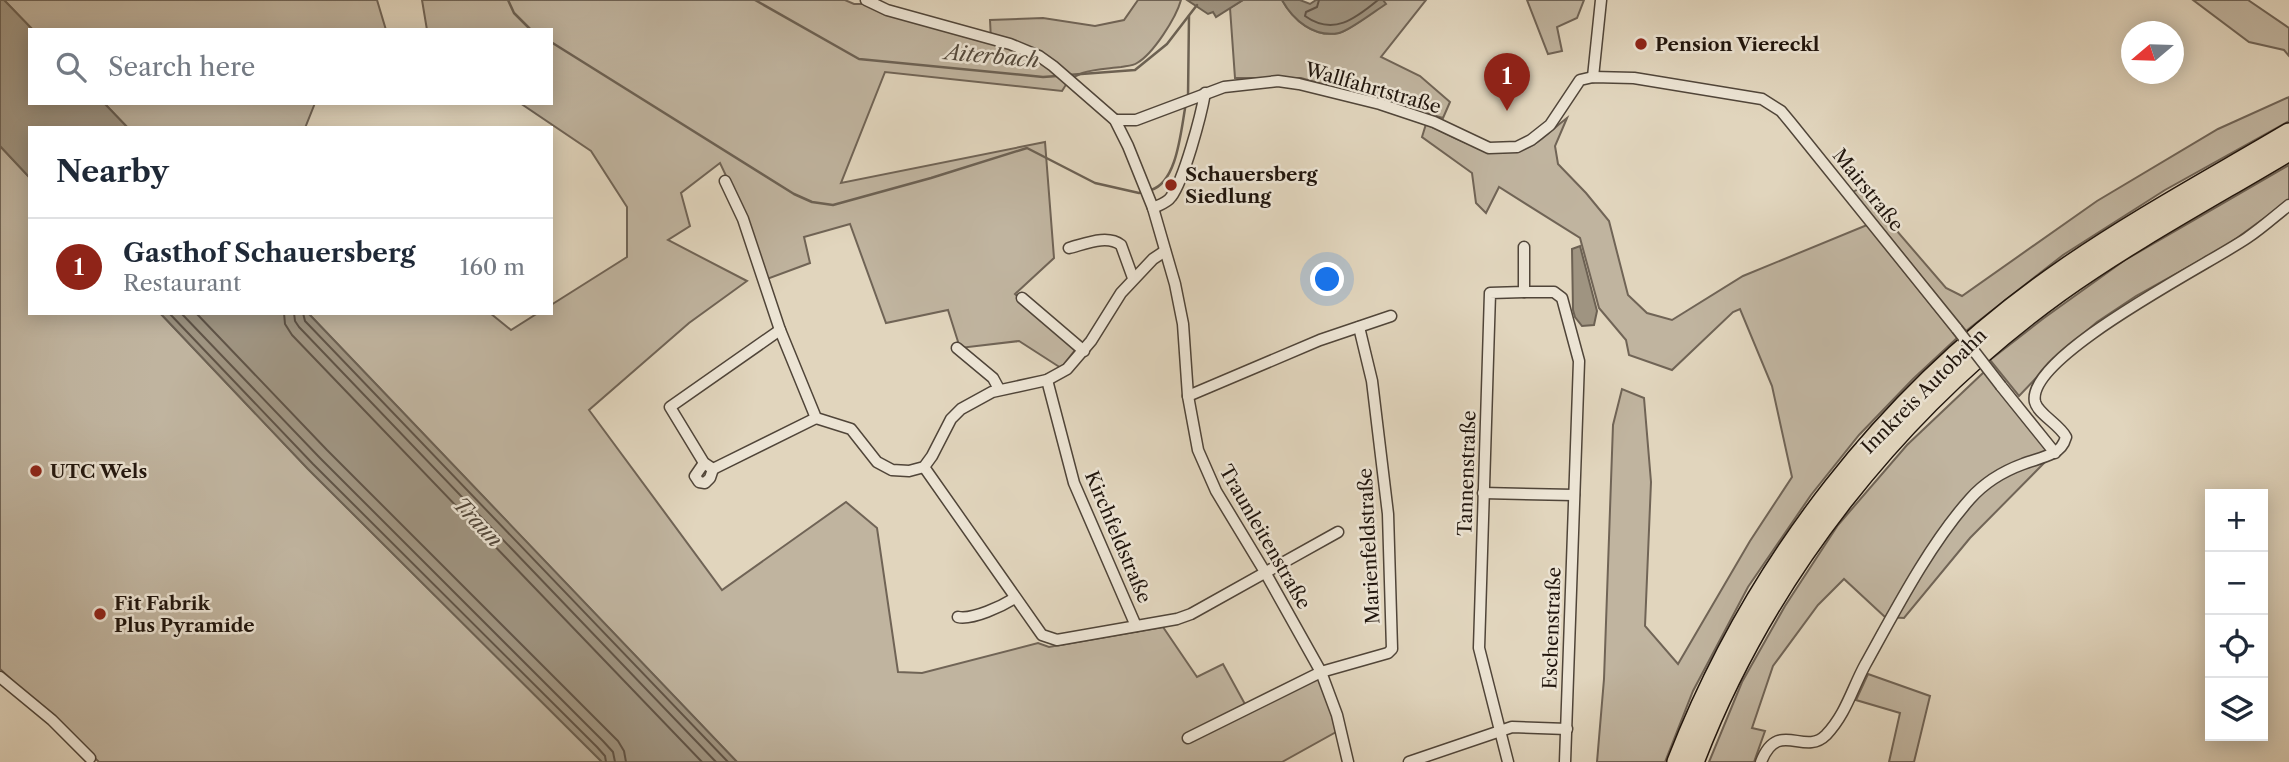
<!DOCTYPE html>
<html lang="en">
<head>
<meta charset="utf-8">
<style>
	:root { --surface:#fff; --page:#f2f2f3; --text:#1f2937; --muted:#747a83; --line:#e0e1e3; --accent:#8f2418 }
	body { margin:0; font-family:"Libre Caslon Text",serif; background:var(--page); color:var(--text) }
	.controls { position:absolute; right:21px; bottom:21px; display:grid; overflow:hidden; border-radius:0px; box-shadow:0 4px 18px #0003 }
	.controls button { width:63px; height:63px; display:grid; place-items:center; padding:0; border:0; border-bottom:2px solid var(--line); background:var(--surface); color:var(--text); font:35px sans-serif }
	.compass { position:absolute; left:2121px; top:21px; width:63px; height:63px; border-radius:50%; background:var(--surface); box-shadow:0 4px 18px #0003; rotate:251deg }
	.you { position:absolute; left:1328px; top:280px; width:24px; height:24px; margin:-18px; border:5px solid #fff; border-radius:50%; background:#1a73e8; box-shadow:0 0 0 10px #1a73e833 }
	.badge { display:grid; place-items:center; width:46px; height:46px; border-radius:50%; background:var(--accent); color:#fff; font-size:23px; font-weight:700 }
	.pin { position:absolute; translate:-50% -58px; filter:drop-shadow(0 2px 4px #0008) }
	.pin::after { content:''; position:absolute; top:37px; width:24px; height:21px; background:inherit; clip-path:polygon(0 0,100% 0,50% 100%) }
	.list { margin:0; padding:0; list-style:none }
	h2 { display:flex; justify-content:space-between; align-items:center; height:91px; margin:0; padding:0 28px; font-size:30px }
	h2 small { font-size:23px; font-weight:400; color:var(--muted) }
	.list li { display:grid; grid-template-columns:46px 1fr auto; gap:21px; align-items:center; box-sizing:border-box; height:98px; padding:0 28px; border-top:2px solid var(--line) }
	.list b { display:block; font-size:26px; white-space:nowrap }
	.list p { margin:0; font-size:23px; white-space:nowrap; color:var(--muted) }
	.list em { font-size:23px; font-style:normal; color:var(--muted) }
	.icon { flex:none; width:38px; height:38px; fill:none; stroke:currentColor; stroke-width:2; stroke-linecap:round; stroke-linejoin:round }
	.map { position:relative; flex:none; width:2289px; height:762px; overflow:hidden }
	.search { position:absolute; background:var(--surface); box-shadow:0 4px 18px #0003; left:28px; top:28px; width:525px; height:77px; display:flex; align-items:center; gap:18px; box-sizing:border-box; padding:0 24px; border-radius:0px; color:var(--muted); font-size:26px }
	.panel { position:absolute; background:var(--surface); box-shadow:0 4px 18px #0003; left:28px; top:126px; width:525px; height:189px; border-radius:0px }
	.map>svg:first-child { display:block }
</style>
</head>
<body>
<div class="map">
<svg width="2289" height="762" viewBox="0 0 2289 762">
	<rect width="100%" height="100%" fill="#e1d5bd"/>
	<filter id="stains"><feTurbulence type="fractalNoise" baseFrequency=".00286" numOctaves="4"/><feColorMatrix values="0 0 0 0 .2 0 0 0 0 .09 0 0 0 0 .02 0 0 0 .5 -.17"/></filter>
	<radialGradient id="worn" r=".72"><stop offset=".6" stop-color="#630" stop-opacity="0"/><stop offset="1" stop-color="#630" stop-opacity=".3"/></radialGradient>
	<g fill="#c0b49f" stroke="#706456" stroke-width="2">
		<polygon points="4,0 377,0 386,30 33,30"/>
		<path d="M 422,0 L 845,0 L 854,4 L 866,4 L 991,40 L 990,20 L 1043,18 L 1095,26 L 1124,20 L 1138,0 L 1181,0 C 1176,18 1153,54 1137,63 C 1133,66 1125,66 1121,67 C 1098,70 1074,68 1062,91 L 885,72 L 841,183 L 1045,142 L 1054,258 L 1015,294 L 1075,350 L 1061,368 L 1019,341 L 960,348 L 948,310 L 886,323 L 850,224 L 804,237 L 810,263 L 767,279 L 747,220 L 720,163 L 681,193 L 690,226 L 668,240 L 747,281 L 689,323 L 589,410 L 722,590 L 846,502 L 877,528 L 898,672 L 922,673 L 1038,643 L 1049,647 L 1163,627 L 1197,677 L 1223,664 L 1246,706 L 1317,675 L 1329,704 L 1336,732 L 1282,762 L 737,762 L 308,313 L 490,313 L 511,330 L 538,313 L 551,313 L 551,305 L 627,257 L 627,207 L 591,151 L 520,103 L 551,103 L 551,30 L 427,30 Z"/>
		<path d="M 1243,0 L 1282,0 C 1293,20 1314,38 1339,33 C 1349,31 1375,10 1385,4 L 1383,0 L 1426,0 L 1381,57 L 1420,76 L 1450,102 L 1443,118 L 1301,78 L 1235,78 L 1230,8 Z"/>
		<polygon points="1527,0 1584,0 1577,18 1557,27 1562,51 1548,54"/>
		<polygon points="2193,0 2248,0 2289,28 2289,56 2284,50 2249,42"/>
		<polygon points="2289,97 2289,121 2165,190 2063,255 1966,331 1853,192 1860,188 1946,288 1962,296 2097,201 2218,129"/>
		<polygon points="104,103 315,103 305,128 128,128"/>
		<path d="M 1567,118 L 1555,146 L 1558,164 L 1586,193 L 1609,221 L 1628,295 L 1647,313 L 1672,320 L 1743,276 L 1867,225 L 1957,338 L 1913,379 L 1859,435 L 1811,495 L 1748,587 L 1693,691 L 1665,762 L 1597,762 L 1604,679 L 1613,425 L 1622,389 L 1644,398 L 1651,482 L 1645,626 L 1678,664 L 1750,541 L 1792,477 L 1772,386 L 1740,309 L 1733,312 L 1672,370 L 1629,355 L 1626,340 L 1599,308 L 1580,238 L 1499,187 L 1486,213 L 1476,203 L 1472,173 L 1422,137 L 1426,124 C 1459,139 1497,165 1533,145 C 1545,138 1556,126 1567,118 Z"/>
		<polygon points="0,146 30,178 30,313 160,313 308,469 602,762 99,762 0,669"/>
		<polygon points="2289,165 2289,200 2226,246 2136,296 2097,322 2056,357 2019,396 1990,360 2044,318 2125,260"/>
		<polygon points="1984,372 2052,455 1970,538 1904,618 1885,617 1844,579 1818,605 1773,666 1752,728 1765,731 1754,762 1709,762 1742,682 1785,606 1838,525 1907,445"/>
		<polygon points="1868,674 1930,696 1914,762 1889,762 1900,713 1856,700"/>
	</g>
	<g fill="#9f9481" stroke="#6c6153" stroke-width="2">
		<polygon points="0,0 4,0 33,30 30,30 30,103 104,103 128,128 30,128 30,178 0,146"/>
		<polygon points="1187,0 1243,0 1216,17 1213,12 1208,14"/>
		<path d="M 1282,0 L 1300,0 L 1310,4 L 1316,0 L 1383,0 L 1386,4 C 1375,11 1349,31 1339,33 C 1314,38 1293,20 1282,0 Z"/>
		<polygon points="1580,246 1597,311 1594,325 1582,326 1575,317 1573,310 1572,249"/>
		<polygon points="160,313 308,313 737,762 602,762 308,469"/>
	</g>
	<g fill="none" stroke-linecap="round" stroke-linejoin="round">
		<g stroke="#605447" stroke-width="2">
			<path d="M 1319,0 L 1317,7 L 1306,12 L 1305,16 C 1333,36 1355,19 1378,0"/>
			<polyline points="169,313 313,464 597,747 605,756 606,762"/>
			<polyline points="181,313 320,458 603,741 613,752 615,762"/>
			<polyline points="196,313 327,450 618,741 624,751 626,762"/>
			<polyline points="284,313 285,324 292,335 702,762"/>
			<polyline points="294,313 295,321 299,327 716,762"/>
			<polyline points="303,313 305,321 728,762"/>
		</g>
		<g stroke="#6c6153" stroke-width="2.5">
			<polyline points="508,0 514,13 531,30"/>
			<polyline points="755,0 859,59 1043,77 1057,76"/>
			<polyline points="551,42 794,194 812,202 833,205 931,178 1027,148 1095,183 1139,193 1144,192"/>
			<polyline points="1068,75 1135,70 1167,44 1197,5"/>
			<polyline points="1188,97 1189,16"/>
			<path d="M 1151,190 C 1178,182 1181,128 1186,103"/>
		</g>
		<defs>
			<g id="minor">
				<polyline points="866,0 887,10 1010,44 1039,56 1053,66 1115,120 1128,146 1153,208 1175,284 1183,324 1188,396 1198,450 1216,491 1265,572 1321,672 1337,715 1348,762"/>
				<polyline points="1593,77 1601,0"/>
				<polyline points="1115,120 1136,120 1224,87 1278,81 1299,84 1380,104 1434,122 1489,148 1517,147 1531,140 1550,125 1580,80 1593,77 1634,78 1762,99 1781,111 1791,123 1957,329"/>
				<polyline points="725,181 743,219 780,330 816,418 851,429 877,462 892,470 909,471 924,467 932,456 951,419 961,409 992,392 1047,380 1067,369 1091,341 1121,293 1153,259 1165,251"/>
				<path d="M 1153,208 C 1159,205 1167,203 1171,197 C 1184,180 1201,116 1205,93"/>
				<path d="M 1069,248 C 1085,244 1107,234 1121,245 L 1133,278"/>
				<polyline points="1524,292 1554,292 1562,298 1579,361 1565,762"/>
				<polyline points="1022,298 1084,351"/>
				<polyline points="780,330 670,407 704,463 713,469 816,418"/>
				<polyline points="957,348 993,378 999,389"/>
				<polyline points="1047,380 1074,483 1136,626"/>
				<polyline points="2001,386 2055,453"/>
				<polyline points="1188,396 1320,340 1391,316"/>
				<polyline points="704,463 695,476 699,482 705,483 710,478 713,469"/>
				<polyline points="924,467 1042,635 1057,640 1177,619 1191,614 1338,532"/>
				<polyline points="1483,493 1574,495"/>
				<path d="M 958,617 C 973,620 1002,606 1015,598"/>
				<polyline points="0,677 52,720 90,758"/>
				<polyline points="1188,738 1321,672 1388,653 1392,649 1388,514 1372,381 1359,327"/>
				<polyline points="1409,762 1512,727 1567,729"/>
				<polyline points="1508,762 1479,648 1490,293 1524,292 1524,247"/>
				<path d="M 1761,762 C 1778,718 1804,757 1826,735 C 1846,714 1852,689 1865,665 C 1895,611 1929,545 1970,499 C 1984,483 2004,471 2023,464 C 2033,460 2044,458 2053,453 C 2060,450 2064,444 2066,437 C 2059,424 2038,414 2035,402 C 2025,356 2211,263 2247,238 C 2262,228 2275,216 2289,205"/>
			</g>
			<g id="motorway">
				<path d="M 1677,762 C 1754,564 1888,391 2063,270 C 2135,220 2213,178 2289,133"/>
				<path d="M 1694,762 C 1766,575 1897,409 2059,292 C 2132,240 2212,197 2289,151"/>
			</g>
		</defs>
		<use href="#minor" stroke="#504539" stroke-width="13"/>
		<use href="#motorway" stroke="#20150d" stroke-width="22"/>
		<use href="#minor" stroke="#ece4d4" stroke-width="10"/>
		<use href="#motorway" stroke="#e1d5bd" stroke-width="19"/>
		<defs>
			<polyline id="minor-bridge" points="1957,329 2001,386"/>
		</defs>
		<use href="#minor-bridge" stroke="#504539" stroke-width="13" stroke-linecap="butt"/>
		<use href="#minor-bridge" stroke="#ece4d4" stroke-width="10"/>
	</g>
	<g fill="#8f2418" stroke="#ece4d4" stroke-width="2.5">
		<circle cx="1641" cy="44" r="7"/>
		<circle cx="1171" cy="185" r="7"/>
		<circle cx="36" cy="471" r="7"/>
		<circle cx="100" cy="614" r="7"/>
	</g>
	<g text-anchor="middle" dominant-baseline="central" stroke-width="5" stroke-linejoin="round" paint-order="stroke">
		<g font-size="19" font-weight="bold" fill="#20150d" stroke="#ece4d4" text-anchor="start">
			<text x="1655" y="44">Pension Viereckl</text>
			<text x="1185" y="174">Schauersberg<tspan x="1185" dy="22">Siedlung</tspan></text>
			<text x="50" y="471">UTC Wels</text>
			<text x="114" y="603">Fit Fabrik<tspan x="114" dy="22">Plus Pyramide</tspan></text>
		</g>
		<g font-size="19" fill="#20150d" stroke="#ece4d4">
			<text transform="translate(1373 88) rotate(16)">Wallfahrtstraße</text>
			<text transform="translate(1868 190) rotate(51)">Mairstraße</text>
			<text transform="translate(1924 391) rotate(-45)">Innkreis Autobahn</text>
			<text transform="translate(1467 473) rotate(-88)">Tannenstraße</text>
			<text transform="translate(1118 537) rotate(67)">Kirchfeldstraße</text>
			<text transform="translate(1265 537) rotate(60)">Traunleitenstraße</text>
			<text transform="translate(1369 546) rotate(-93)">Marienfeldstraße</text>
			<text transform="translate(1552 628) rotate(-88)">Eschenstraße</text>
		</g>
		<g font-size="21" font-style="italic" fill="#53483b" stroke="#ece4d4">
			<text transform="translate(992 56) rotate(5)">Aiterbach</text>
			<text transform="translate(478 522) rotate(46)">Traun</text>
		</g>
	</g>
	<rect width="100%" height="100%" filter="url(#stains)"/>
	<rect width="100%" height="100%" fill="url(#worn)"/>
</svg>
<div class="controls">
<button>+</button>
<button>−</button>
<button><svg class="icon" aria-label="locate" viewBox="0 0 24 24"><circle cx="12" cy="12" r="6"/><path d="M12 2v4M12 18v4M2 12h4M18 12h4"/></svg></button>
<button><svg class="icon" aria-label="layers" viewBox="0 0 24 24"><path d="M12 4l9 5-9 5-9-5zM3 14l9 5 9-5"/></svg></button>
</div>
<svg class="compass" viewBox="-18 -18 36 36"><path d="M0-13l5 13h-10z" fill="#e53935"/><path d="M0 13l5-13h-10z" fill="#747a83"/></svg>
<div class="you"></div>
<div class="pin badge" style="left:1507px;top:111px">1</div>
<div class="search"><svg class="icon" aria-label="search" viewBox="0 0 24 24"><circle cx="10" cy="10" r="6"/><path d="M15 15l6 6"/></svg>Search here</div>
<section class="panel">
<h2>Nearby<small></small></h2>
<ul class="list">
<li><span class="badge">1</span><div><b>Gasthof Schauersberg</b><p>Restaurant</p></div><em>160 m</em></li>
</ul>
</section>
</div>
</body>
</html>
